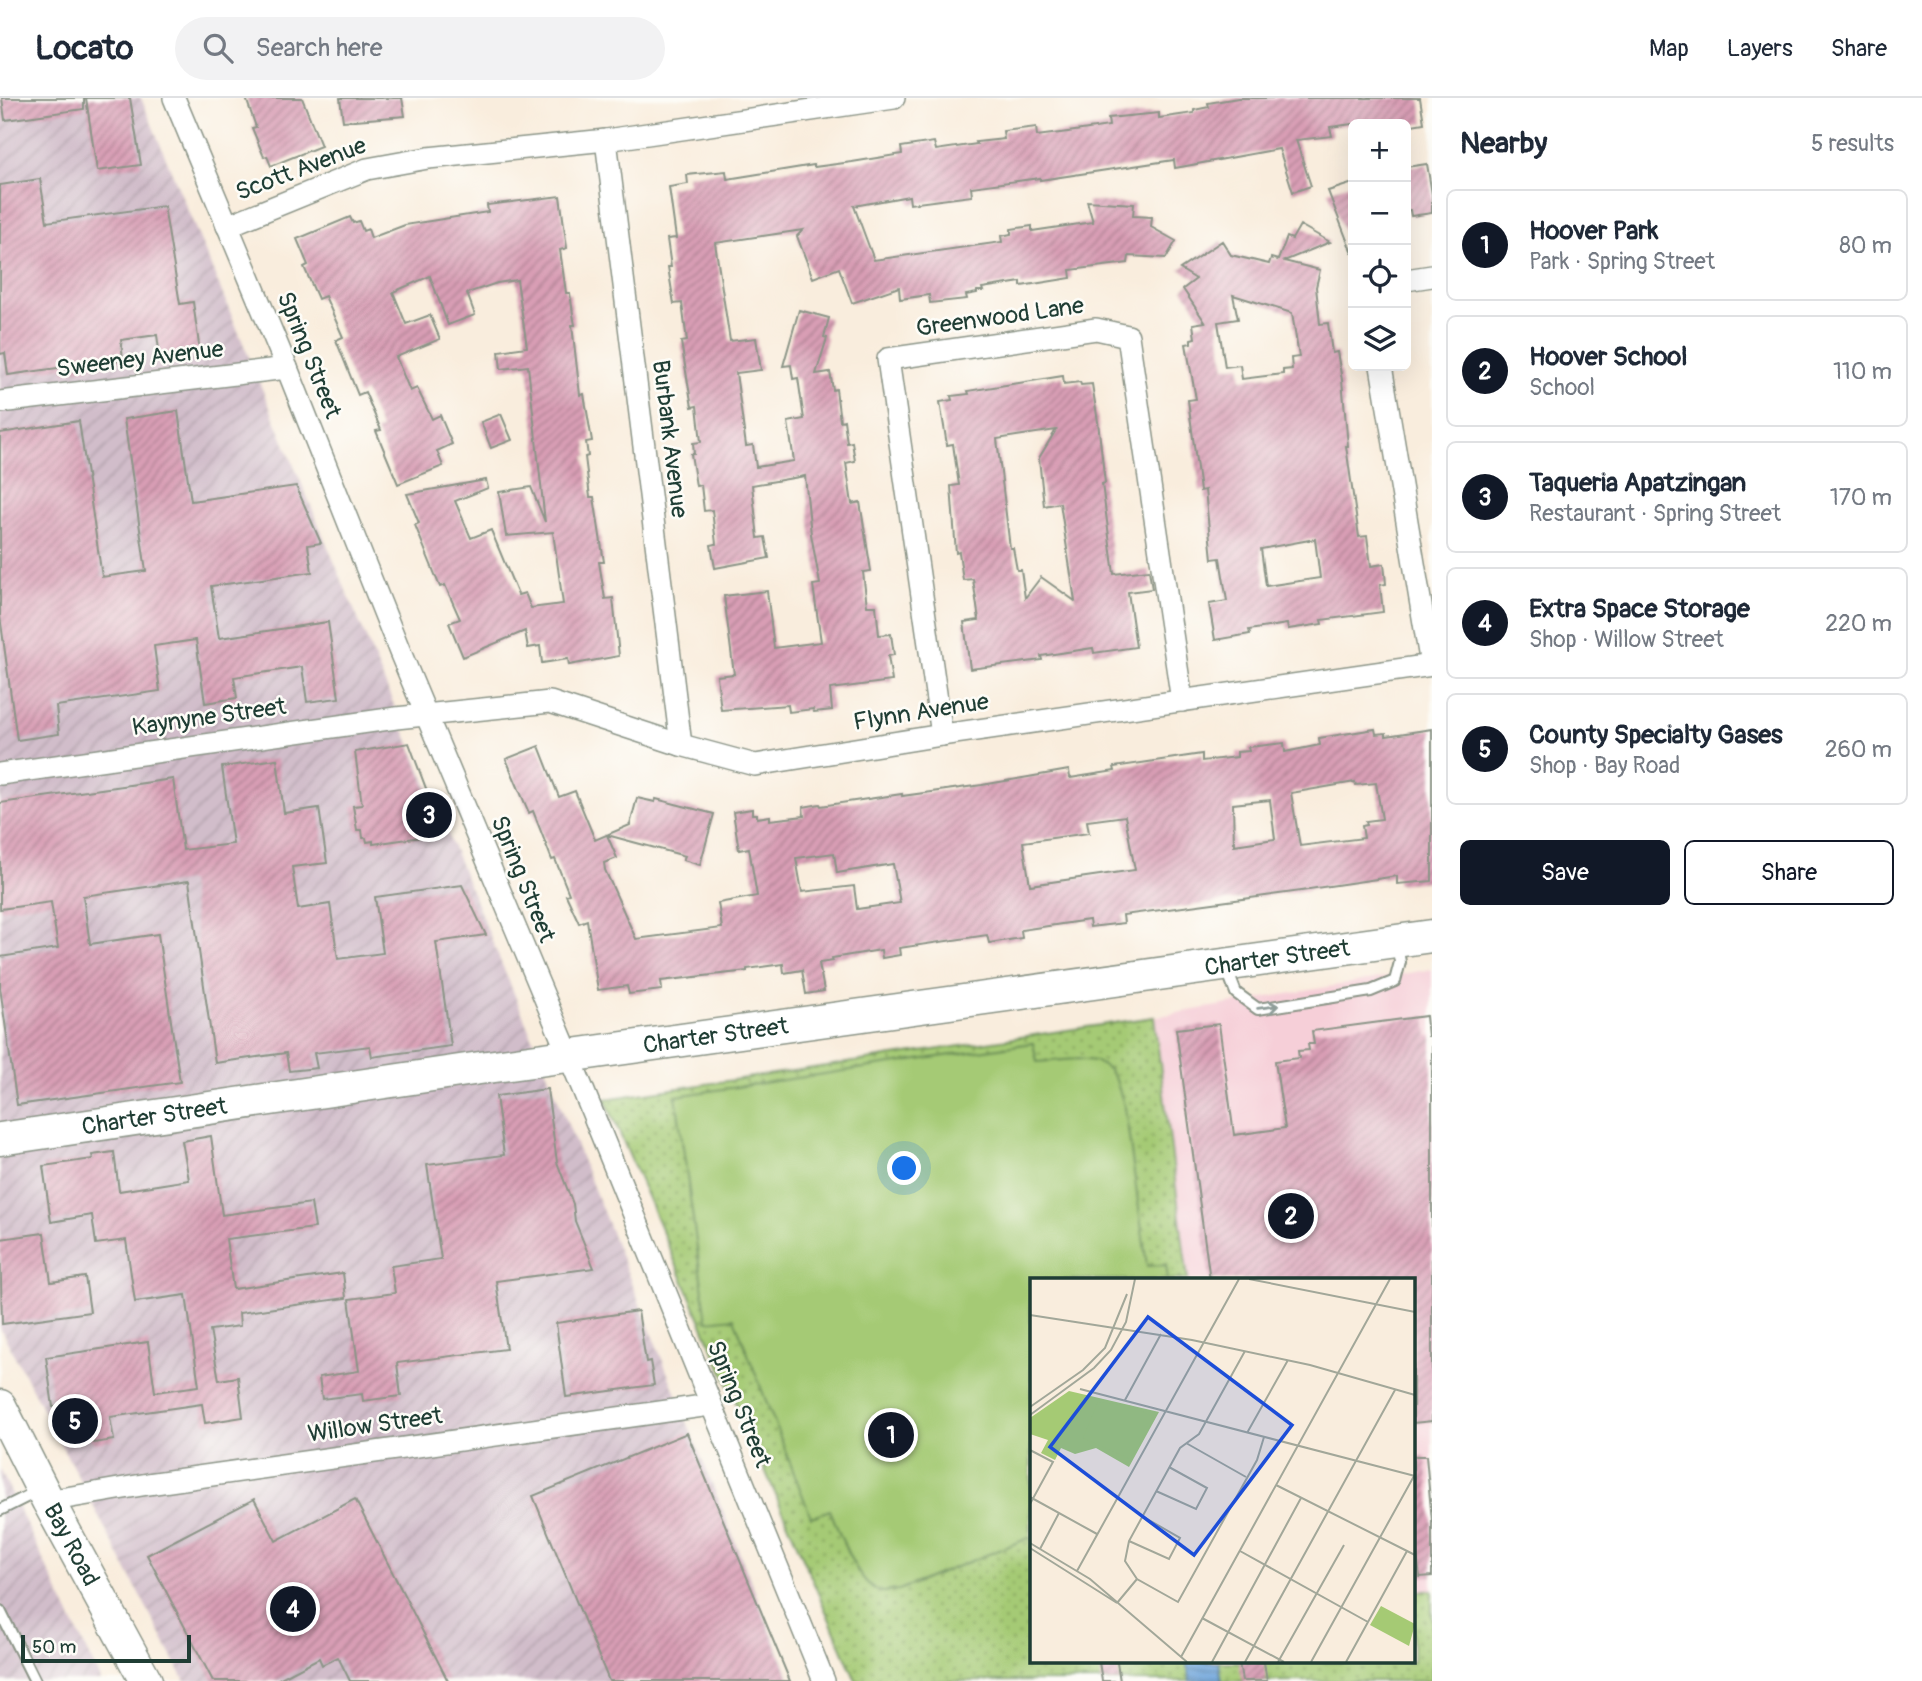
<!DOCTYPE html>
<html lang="en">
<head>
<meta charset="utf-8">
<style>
	:root { --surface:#fff; --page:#f2f2f3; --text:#1f2937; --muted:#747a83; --line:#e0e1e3; --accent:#111827 }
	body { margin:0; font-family:Pangolin,sans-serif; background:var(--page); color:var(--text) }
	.controls { position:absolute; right:21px; top:21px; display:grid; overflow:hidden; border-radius:10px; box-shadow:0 7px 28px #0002 }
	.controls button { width:63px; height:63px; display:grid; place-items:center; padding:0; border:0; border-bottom:2px solid var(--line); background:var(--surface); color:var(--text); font:35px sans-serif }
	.scale { position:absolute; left:21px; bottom:18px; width:170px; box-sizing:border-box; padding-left:7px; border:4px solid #1f3d34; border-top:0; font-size:19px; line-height:24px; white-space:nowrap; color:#1f3d34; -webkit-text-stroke:5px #fdfcf7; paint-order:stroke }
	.you { position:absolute; left:905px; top:1071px; width:24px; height:24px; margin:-18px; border:5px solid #fff; border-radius:50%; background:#1a73e8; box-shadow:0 0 0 10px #1a73e833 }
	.badge { display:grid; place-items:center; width:46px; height:46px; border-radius:50%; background:var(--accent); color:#fff; font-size:23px; font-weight:700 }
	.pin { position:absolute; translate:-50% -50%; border:4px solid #fff; box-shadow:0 2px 7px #0006 }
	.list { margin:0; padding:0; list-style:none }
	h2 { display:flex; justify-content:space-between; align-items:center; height:91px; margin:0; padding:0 28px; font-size:30px }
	h2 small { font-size:23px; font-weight:400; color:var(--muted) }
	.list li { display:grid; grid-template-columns:46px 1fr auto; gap:21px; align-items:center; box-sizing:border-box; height:112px; margin:0 14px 14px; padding:0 14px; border:2px solid var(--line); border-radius:10px }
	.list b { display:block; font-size:26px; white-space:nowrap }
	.list p { margin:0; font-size:23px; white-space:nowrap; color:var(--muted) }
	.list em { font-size:23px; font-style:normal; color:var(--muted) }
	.actions { display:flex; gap:14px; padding:21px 28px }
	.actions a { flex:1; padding:16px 0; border:2px solid var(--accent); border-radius:10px; text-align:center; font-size:24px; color:var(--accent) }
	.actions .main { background:var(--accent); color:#fff }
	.icon { flex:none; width:38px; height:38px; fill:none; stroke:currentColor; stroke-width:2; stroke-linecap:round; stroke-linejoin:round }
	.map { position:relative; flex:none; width:1432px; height:1583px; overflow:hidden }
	header { display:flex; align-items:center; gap:42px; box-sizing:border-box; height:98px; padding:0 35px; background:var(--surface); border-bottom:2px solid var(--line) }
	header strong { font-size:33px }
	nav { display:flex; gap:38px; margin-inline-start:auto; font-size:24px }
	.search { width:490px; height:63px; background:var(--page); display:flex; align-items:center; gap:18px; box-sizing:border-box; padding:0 24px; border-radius:38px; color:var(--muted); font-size:26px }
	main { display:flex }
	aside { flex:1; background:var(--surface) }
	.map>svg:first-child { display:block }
</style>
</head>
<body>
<header>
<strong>Locato</strong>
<div class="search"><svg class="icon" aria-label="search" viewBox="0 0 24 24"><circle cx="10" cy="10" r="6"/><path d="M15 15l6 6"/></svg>Search here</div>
<nav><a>Map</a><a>Layers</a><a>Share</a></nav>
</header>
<main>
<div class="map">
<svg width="1432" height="1583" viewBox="0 0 1432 1583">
	<defs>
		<pattern id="industrial-furrows" width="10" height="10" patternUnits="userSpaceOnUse" patternTransform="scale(1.75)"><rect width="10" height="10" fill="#d1bdca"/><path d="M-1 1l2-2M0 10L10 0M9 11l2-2" fill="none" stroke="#b3a3ae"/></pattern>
		<pattern id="grass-dots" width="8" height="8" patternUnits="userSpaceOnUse" patternTransform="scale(1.75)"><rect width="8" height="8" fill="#a5ca74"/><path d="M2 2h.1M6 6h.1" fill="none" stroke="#86a560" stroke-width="1.8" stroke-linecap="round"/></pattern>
		<pattern id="water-rules" width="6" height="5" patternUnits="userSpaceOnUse" patternTransform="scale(1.75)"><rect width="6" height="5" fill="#6aa2d9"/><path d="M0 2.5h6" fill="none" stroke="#5785b1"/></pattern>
		<pattern id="building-hatch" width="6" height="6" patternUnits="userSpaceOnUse" patternTransform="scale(1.75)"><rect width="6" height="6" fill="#d99eb5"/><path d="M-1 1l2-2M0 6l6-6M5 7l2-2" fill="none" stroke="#af8294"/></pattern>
	</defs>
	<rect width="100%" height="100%" fill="#fdfcf7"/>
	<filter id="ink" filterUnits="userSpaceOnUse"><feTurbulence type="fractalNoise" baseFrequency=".0143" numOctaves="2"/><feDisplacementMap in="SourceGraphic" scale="14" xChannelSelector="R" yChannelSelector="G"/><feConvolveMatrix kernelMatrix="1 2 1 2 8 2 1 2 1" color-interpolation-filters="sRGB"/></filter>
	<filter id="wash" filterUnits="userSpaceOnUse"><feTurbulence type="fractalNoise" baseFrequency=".00686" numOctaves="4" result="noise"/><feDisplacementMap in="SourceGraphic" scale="28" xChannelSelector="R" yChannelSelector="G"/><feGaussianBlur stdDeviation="1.57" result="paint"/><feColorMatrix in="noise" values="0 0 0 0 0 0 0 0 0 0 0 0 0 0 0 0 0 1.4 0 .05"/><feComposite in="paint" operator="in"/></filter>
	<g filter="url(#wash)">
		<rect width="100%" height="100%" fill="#f9eddd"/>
		<polygon fill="#f6cfd8" points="1432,871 1432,1492 1413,1495 1413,1182 1188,1182 1154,919"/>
		<g fill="url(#industrial-furrows)">
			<polygon points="0,0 141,0 553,989 791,1583 185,1583 0,1230"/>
			<polygon points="0,1371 101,1583 0,1583"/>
		</g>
		<polygon fill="url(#grass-dots)" stroke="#628454" stroke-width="2" points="1154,919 1188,1182 1031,1182 1031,1564 1413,1564 1413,1495 1432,1492 1432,1583 856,1583 605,1001"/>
		<path fill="#a5ca74" stroke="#628454" stroke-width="2" d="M 1033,945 L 1037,964 L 1077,961 L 1095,963 L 1108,971 L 1116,982 L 1125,1010 L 1147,1168 L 1166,1167 L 1168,1182 L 1031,1182 L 1031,1439 L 899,1492 C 894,1492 887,1494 882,1494 C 857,1489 839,1433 830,1412 L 811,1419 L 734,1220 L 707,1223 L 676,998 Z"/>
		<polygon fill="url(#water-rules)" stroke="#447086" stroke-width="2" points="1187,1564 1219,1564 1222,1583 1190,1583"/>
		<g id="blocks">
			<g fill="url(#building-hatch)" fill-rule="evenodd">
				<polygon points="2,0 84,0 84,11 5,22"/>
				<polygon points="86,0 130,0 141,67 97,73"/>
				<polygon points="246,0 302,0 321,48 271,68 267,58 264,59 252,30 256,29"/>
				<polygon points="340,0 402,0 405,18 343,23"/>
				<polygon points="1238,0 1420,0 1424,25 1406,28 1352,26 1330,29 1332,38 1296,42 1311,88 1293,94 1279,51 1175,70 1174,62 1040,82 1040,80 971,89 972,98 910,106 909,98 854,108 874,162 1002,144 1001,138 1011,136 1011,131 1032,128 1032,133 1093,124 1087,103 1134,106 1133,118 1152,119 1151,129 1176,143 1166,160 1129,158 1128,165 1070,172 1071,180 1021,188 1021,184 982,190 983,193 977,193 977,195 966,197 967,201 930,205 929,197 900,201 899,189 852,205 839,170 813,180 797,138 803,132 715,145 730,243 756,240 761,272 736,275 746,348 753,347 756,369 794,363 788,324 804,321 798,280 793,281 791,267 783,268 799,212 829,220 824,239 827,240 816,276 830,274 833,292 836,291 840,323 844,322 847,345 852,344 855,363 846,365 852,406 860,404 871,473 863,474 867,508 876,508 879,537 891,536 894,557 888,558 892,583 830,591 832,612 814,614 813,611 789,614 788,607 721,612 717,578 734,576 724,498 767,493 774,550 821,544 813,487 820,486 811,436 805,378 752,387 758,440 765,439 769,460 715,470 711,447 716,446 712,412 704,413 701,387 696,388 691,356 694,356 693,345 701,344 697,308 692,309 681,244 687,243 682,205 674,206 668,169 671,169 667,141 676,140 669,89 688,86 687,77 726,73 727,81 814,67 814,69 852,64 902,56 901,49 934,44 936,52 977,46 976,44 1004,41 1003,33 1036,29 1037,38 1068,34 1109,28 1108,20 1159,15 1159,20 1194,15 1194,12 1209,9 1208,5"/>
				<polygon points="1427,66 1432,96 1432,115 1411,118 1410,112 1406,112 1406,69"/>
				<polygon points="40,81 47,124 164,108 180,206 193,204 200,254 160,259 157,237 121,242 123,262 65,274 64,269 8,277 5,255 0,256 0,87"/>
				<polygon points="1353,85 1353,155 1352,155 1328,93"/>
				<polygon points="560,98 567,150 560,152 566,195 570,195 573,216 575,227 572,227 580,297 584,296 592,343 586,344 588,358 585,359 590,399 594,399 604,464 599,464 605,501 613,500 619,558 569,567 568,561 542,565 540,548 528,550 525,533 463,559 449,525 460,521 445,487 440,489 415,427 419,425 407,396 486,382 488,390 455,403 471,440 491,432 518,497 525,495 531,510 563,506 553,434 506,438 499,394 531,389 545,424 528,268 501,271 499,253 527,249 517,182 497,185 467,195 475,217 448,227 430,178 393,194 406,226 430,217 440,241 396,259 410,293 417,290 432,321 440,317 452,346 437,353 443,368 398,386 376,333 381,332 365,294 358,297 336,242 343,239 325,198 318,201 304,169 308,167 297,141 350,119 353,125 359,123 363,133 368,131 371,140 405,127 488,114 487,107"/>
				<path d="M 1300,127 L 1330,144 L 1284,163 L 1320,172 L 1316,189 L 1320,226 L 1328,225 L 1332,255 L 1337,254 L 1342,282 L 1348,348 L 1346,348 L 1359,439 L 1367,438 L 1371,468 L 1384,466 L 1386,486 L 1380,487 L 1383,514 L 1321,522 L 1322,526 L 1288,531 L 1287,526 L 1249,532 L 1250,536 L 1215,542 L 1209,506 L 1227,503 L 1220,460 L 1212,461 L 1205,392 L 1200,393 L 1188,302 L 1196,301 L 1186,246 L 1191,245 L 1191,241 L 1195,240 L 1193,226 L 1205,224 L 1183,191 L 1196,181 L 1180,171 L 1222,143 L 1231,157 L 1269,166 L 1271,160 L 1278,162 L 1287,139 L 1292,141 ZM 1233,197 L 1292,215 L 1299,259 L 1291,260 L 1292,271 L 1283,272 L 1283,276 L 1242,281 L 1240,267 L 1225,269 L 1218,224 L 1238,221 ZM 1315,441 L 1320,480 L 1266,488 L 1261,451 Z"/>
				<path d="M 1063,278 L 1064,286 L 1080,284 L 1081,287 L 1092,286 L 1098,324 L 1105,385 L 1102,386 L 1114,476 L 1149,472 L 1152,491 L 1128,494 L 1136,549 L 1094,555 L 1093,550 L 1041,558 L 1042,562 L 970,571 L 964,524 L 979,522 L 973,481 L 963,482 L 959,454 L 956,455 L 951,388 L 959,387 L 953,346 L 947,347 L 940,304 L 952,302 L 951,298 L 969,296 L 968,293 ZM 1056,332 L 1039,360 L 1044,408 L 1060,405 L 1075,503 L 1041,479 L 1025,500 L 1021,472 L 1017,472 L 1013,450 L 1010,450 L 997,341 Z"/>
				<polygon points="178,313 191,403 296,388 321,445 308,447 312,474 211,488 219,540 328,524 339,600 307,604 302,569 234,579 237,600 205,605 196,542 154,548 160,593 56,608 59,636 17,642 0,518 0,335 79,323 102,479 146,473 124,321"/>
				<polygon points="501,316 512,342 491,350 481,324"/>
				<path d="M 1375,631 L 1376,636 L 1386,635 L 1386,638 L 1432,631 L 1432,783 L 1397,786 L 1397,778 L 1309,791 L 1309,792 L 1123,817 L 1124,825 L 1090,829 L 1089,822 L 1021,832 L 1022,840 L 989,845 L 987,837 L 899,850 L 900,857 L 882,860 L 881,852 L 832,860 L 833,863 L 819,865 L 824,893 L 806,896 L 802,872 L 784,875 L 783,866 L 747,871 L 747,873 L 661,883 L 662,892 L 629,896 L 627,888 L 598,892 L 587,822 L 579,825 L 566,797 L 569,796 L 555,761 L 552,762 L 533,713 L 529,715 L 506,661 L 539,648 L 559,699 L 575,693 L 595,742 L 630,727 L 637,700 L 655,704 L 656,701 L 714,716 L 700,767 L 683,762 L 685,758 L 607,737 L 617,760 L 604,765 L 605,772 L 636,841 L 722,830 L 718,805 L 757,798 L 749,750 L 739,752 L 733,714 L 752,711 L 752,716 L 757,716 L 757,720 L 770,718 L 770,722 L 804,718 L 803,709 L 820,706 L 821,708 L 902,696 L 902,698 L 982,687 L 1069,672 L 1070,680 L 1115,673 L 1114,669 L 1202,656 L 1202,663 L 1237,659 L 1237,654 L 1249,653 L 1248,649 L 1284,645 L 1285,654 L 1320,647 L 1319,640 ZM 1355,684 L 1356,687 L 1376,685 L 1382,721 L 1366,723 L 1367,727 L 1362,728 L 1364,740 L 1300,748 L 1291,695 ZM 1270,702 L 1275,741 L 1234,747 L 1233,706 ZM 1125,718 L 1135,772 L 1030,787 L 1023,744 L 1089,735 L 1087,723 ZM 834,755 L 837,775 L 893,766 L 900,805 L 857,811 L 854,788 L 802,794 L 796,760 Z"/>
				<polygon points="409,645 443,736 373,746 373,743 367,744 366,740 363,740 362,732 357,732 353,708 362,707 355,654"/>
				<polygon points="277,661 284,715 319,710 327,765 292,769 298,811 330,806 338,861 383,855 375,799 462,787 486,837 436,844 451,948 372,959 370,948 314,955 317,970 289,973 286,955 215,965 189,783 83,798 90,846 158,836 180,984 17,1007 0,890 0,859 58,850 51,804 0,811 0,705 173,681 183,752 233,746 222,669"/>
				<polygon points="1426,918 1428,938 1432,938 1432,1323 1413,1325 1413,1182 1210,1182 1176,931 1219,926 1234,1037 1285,1030 1275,963 1299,960 1298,953 1309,952 1308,946 1314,946 1312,933"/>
				<polygon points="547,991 557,1064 573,1106 575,1123 594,1170 496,1183 506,1251 397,1265 401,1298 363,1303 362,1296 322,1301 319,1279 359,1273 349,1201 395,1195 391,1168 441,1161 427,1067 504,1057 496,998"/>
				<polygon points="211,1038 222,1117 311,1105 315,1130 226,1141 233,1191 343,1175 346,1200 239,1215 240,1228 210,1232 219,1282 238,1279 243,1319 205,1325 202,1306 110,1319 114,1342 94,1345 84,1332 60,1335 56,1309 53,1309 46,1259 148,1244 155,1294 199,1288 186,1197 135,1204 126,1142 96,1146 92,1117 51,1124 43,1068 93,1061 92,1057 114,1054 119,1093 189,1082 182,1043"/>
				<polygon points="44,1135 51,1184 85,1179 90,1214 2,1226 0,1141"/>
				<polygon points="638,1213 646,1264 650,1263 654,1287 566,1299 556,1225"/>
				<polygon points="687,1335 790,1583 609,1583 533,1398"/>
				<polygon points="1413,1358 1426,1358 1432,1423 1432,1478 1420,1479 1413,1428"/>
				<polygon points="254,1401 276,1443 355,1401 448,1583 350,1583 338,1559 322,1567 319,1560 275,1583 213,1583 147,1457"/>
				<polygon points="1099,1564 1117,1564 1120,1583 1102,1583"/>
				<polygon points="1239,1564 1264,1564 1267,1583 1242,1583"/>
			</g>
		</g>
	</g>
	<g filter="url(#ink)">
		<use href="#blocks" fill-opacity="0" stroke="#8c9588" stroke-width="2"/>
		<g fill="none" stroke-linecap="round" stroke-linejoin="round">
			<defs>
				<g id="lane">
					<polyline points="1226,869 1236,895 1258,911 1371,893 1395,883 1400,864 1397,847"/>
					<polyline points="0,1412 38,1393"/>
					<polyline points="0,1513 35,1583"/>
				</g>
				<g id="street">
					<polyline points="174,0 287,270 400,554 582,989 824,1583"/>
					<polyline points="606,42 681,647"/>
					<polyline points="227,128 367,71 428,60 606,42 894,0"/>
					<polyline points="1406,182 1432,178"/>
					<polyline points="1381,268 1431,567"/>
					<polyline points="0,304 287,270"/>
					<polyline points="942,637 888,261 1096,231 1128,238 1182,603"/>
					<polyline points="0,676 396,620 550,604 681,647 755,667 942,637 1432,567"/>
					<polyline points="48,1403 148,1386 710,1307"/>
				</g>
				<g id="secondary">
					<path id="s1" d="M 0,1041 L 480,970 L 1432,838"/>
					<path id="s2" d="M 0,1308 L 48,1403 L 146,1583"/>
				</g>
			</defs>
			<use href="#lane" stroke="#8c9588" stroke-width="14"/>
			<use href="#street" stroke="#8c9588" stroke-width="24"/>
			<use href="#secondary" stroke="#8c9588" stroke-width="35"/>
			<use href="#lane" stroke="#fff" stroke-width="10"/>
			<use href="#street" stroke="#fff" stroke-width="21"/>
			<use href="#secondary" stroke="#fff" stroke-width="32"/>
		</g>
		<defs><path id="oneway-shaft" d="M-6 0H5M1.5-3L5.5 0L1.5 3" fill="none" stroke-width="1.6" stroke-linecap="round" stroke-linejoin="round" transform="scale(1.75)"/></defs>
		<use stroke="#8f9e9a" href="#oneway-shaft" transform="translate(1268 909) rotate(-7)"/>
	</g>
	<g text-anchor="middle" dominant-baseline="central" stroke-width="5" stroke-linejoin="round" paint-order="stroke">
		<g font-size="24" fill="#1f3d34" stroke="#fdfcf7">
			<text transform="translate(301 71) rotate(-21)">Scott Avenue</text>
			<text transform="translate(1000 219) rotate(-8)">Greenwood Lane</text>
			<text transform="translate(309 257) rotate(68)">Spring Street</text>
			<text transform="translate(140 261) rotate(-7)">Sweeney Avenue</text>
			<text transform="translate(670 341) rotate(83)">Burbank Avenue</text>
			<text transform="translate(921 614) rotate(-9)">Flynn Avenue</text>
			<text transform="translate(209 619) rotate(-8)">Kaynyne Street</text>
			<text transform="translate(523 781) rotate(68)">Spring Street</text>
			<text stroke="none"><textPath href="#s1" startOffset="1290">Charter Street</textPath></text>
			<text stroke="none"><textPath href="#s1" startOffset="723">Charter Street</textPath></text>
			<text stroke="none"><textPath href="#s1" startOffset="156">Charter Street</textPath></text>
			<text transform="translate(739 1306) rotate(68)">Spring Street</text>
			<text transform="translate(375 1327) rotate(-8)">Willow Street</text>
			<text stroke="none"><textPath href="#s2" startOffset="156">Bay Road</textPath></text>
		</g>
	</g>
	<g transform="translate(1030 1180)">
		<rect width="385" height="385" fill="#f9eddd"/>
		<path d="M 39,113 L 129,134 L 99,189 L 66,170 L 45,176 L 31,170 L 25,182 L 11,175 L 18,162 L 0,156 L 0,140 Z" fill="#a5ca74"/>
		<path d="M 68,124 L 102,128 L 125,140 L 100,181 L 53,160 ZM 351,328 L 385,346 L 379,368 L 340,347 Z" fill="#a5ca74"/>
		<path fill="none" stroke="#a2a799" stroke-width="2" d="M 219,1 L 385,34M 0,37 L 162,62 L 280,87 L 385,117M 215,73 L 169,156 L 150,170 L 99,263 L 95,283 L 107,301 L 148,324 L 227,182 L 234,159M 50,111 L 385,198M 95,122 L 131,56M 0,129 L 53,92 L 75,70 L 97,16M 0,137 L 64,90 L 81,72 L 96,44 L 105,1M 217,155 L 258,82M 156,165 L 216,199M 0,172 L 23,184 L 0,226M 246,207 L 385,277M 126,213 L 166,231 L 177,210 L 139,189M 0,219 L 67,256M 99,263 L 139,281 L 150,260 L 112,238M 0,265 L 60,301 L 157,384M 0,270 L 87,325M 10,271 L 29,235M 210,273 L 338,344M 47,293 L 209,1M 87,325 L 107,301M 172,340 L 254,384M 151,379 L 360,1M 182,384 L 271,220M 215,384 L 365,112M 248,384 L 314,267M 281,384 L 384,198M 316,384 L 377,273"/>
		<path fill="#1d4ed8" fill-opacity="0.15" stroke="#1d4ed8" stroke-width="3.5" d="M 118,39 L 262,147 L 164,277 L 20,169 Z"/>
		<rect width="385" height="385" fill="none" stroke="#1f3d34" stroke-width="3.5"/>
	</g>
</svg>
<div class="controls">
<button>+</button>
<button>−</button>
<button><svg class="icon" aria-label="locate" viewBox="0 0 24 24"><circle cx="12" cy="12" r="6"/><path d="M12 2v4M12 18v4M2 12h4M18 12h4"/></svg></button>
<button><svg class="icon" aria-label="layers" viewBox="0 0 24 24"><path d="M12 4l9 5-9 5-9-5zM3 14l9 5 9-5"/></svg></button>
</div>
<div class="scale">50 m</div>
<div class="you"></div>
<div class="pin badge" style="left:891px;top:1337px">1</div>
<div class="pin badge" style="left:1291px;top:1118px">2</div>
<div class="pin badge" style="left:429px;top:717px">3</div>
<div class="pin badge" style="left:293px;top:1511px">4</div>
<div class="pin badge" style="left:75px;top:1323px">5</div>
</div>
<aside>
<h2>Nearby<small>5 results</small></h2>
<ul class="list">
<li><span class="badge">1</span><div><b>Hoover Park</b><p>Park · Spring Street</p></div><em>80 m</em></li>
<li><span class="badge">2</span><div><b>Hoover School</b><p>School</p></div><em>110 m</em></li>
<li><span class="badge">3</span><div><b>Taqueria Apatzingan</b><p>Restaurant · Spring Street</p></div><em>170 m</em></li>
<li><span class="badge">4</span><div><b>Extra Space Storage</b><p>Shop · Willow Street</p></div><em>220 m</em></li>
<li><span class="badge">5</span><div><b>County Specialty Gases</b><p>Shop · Bay Road</p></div><em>260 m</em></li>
</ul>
<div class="actions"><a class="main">Save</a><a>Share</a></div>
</aside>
</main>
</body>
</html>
